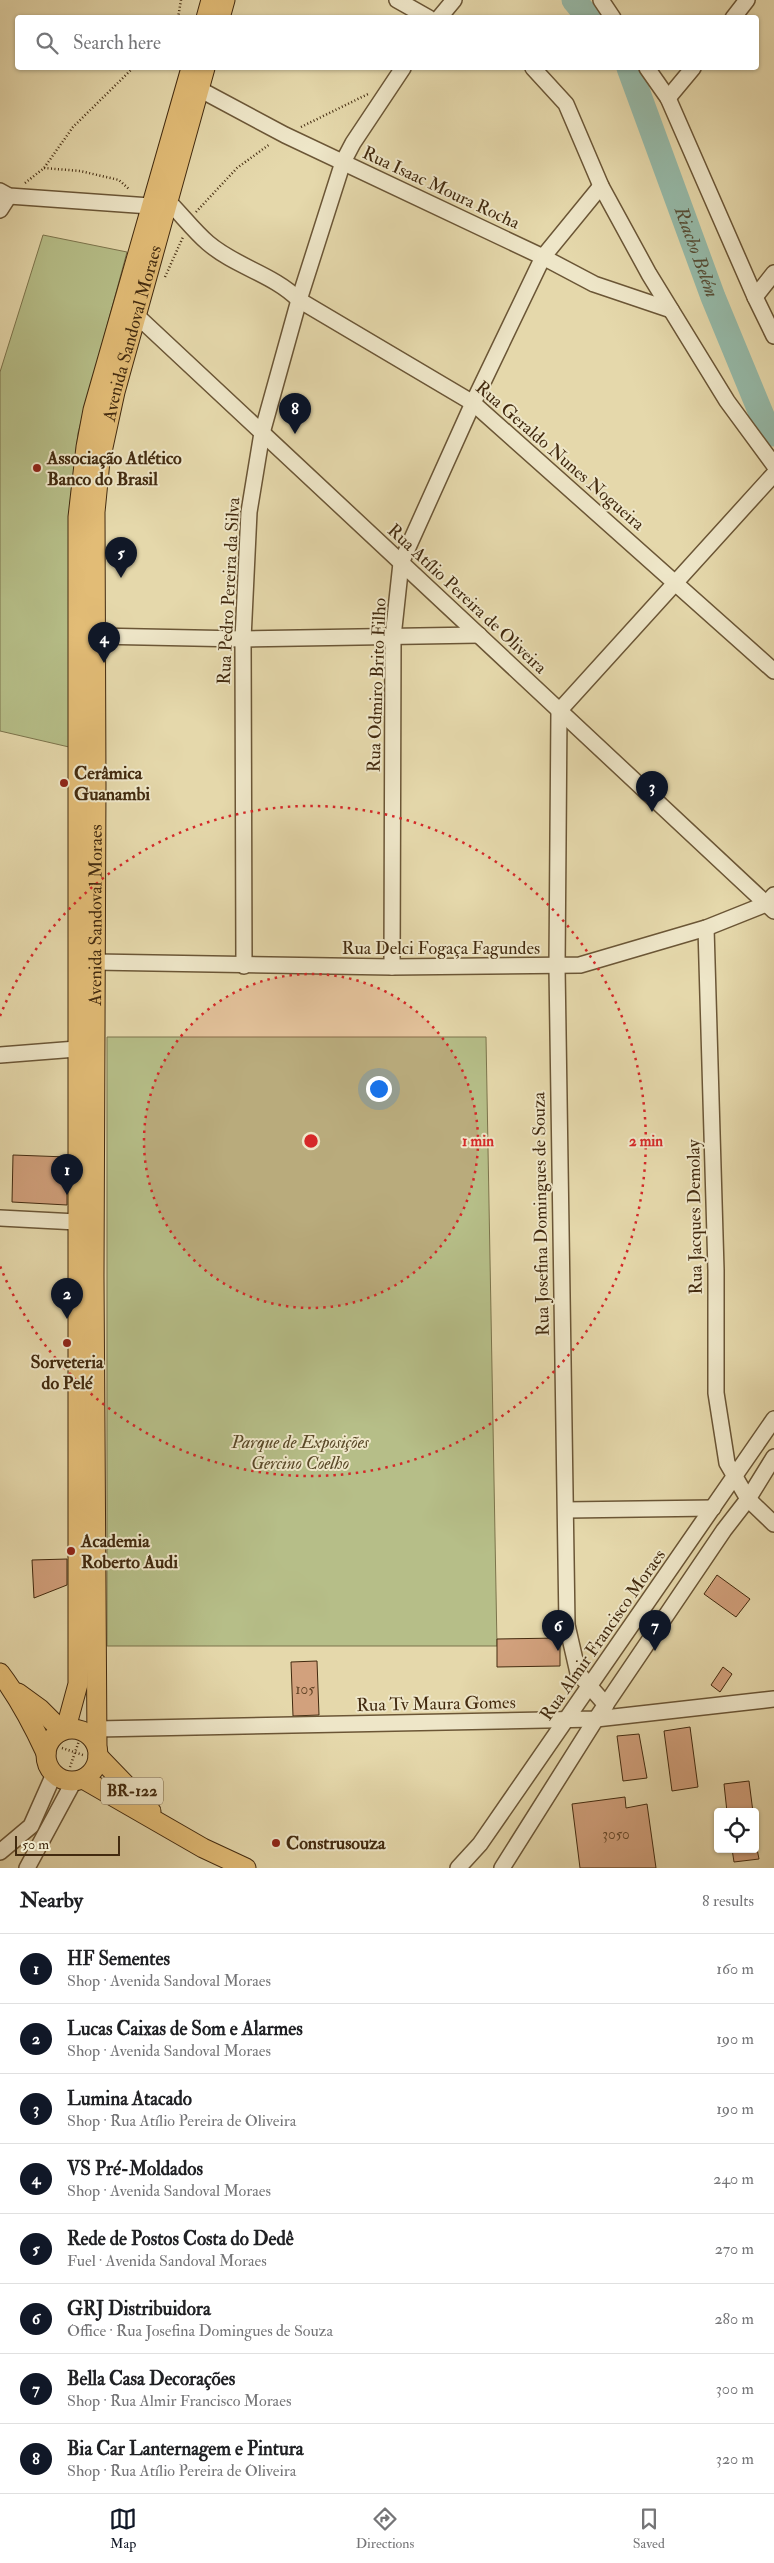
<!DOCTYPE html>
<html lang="en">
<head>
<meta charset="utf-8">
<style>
	:root { --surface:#fff; --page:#f2f2f2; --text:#202124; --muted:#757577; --line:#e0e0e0; --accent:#111827 }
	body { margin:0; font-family:"IM FELL Double Pica",serif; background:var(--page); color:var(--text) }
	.controls { position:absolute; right:15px; bottom:15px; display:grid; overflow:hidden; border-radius:5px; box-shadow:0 1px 4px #0004 }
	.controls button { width:45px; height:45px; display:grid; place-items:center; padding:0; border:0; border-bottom:1px solid var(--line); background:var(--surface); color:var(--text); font:25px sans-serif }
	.scale { position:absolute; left:15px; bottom:12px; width:105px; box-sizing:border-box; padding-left:5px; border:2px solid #422a0f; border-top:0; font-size:14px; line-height:18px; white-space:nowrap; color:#422a0f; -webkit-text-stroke:4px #eee6c8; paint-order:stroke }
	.you { position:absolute; left:378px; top:1088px; width:18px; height:18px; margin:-12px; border:4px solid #fff; border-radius:50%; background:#1a73e8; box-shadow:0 0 0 8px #1a73e833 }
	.badge { display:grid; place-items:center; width:32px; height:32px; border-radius:50%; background:var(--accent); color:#fff; font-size:16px; font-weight:700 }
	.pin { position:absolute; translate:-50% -41px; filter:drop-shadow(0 1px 2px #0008) }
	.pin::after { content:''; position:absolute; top:26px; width:18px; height:15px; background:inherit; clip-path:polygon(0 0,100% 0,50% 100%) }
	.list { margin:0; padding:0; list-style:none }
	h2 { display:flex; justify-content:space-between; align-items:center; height:65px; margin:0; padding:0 20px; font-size:21px }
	h2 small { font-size:16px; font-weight:400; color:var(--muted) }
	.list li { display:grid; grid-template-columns:32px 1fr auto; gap:15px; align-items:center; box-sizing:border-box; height:70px; padding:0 20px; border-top:1px solid var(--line) }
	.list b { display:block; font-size:19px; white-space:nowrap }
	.list p { margin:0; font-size:16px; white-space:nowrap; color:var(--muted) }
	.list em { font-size:16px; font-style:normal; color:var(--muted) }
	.icon { flex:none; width:28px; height:28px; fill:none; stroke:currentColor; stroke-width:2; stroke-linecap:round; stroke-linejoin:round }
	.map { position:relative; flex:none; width:774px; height:1868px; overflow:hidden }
	.search { position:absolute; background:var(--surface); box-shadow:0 1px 4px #0004; left:15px; right:15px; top:15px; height:55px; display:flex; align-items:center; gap:12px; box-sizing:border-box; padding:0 18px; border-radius:5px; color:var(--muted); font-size:19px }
	.sheet { height:625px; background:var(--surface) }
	nav { display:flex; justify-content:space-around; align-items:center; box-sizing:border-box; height:70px; border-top:1px solid var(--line); background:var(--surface); font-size:14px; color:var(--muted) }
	nav a { display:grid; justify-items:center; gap:2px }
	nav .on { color:var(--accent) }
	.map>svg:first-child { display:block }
</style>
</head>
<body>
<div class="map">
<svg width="774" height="1868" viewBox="0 0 774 1868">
	<rect width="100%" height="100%" fill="#e5d8ab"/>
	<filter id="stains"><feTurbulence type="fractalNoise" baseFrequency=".004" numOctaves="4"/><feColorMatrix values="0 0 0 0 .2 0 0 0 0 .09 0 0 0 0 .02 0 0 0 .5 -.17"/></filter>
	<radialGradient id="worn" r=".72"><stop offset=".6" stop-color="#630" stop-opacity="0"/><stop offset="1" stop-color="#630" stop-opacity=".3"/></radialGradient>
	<g fill="#b6be88" stroke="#7c744c">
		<polygon points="43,235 127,252 78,433 70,503 69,747 0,731 0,372"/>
		<polygon points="107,1037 486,1037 497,1646 107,1646"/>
	</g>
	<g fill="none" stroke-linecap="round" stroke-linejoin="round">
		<g stroke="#96baa9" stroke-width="25">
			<polyline points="574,0 589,18"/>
			<path id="s1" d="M 629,68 L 713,297 L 765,423 L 774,434"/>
		</g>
	</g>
	<g fill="#d2a17d" stroke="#422a0f">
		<polygon points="13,1155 67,1157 67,1205 12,1202"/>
		<polygon points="67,1559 67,1585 34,1598 32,1560"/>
		<polygon points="717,1575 750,1599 736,1617 704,1594"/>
		<polygon points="560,1638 560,1666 497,1667 497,1639"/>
		<polygon points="317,1661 319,1715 293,1716 291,1662"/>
		<polygon points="723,1667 732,1674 720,1692 711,1685"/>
		<polygon points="690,1727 698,1787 672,1791 664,1731"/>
		<polygon points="639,1734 647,1778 623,1781 617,1736"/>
		<polygon points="749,1781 753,1812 727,1812 724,1784"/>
		<polygon points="625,1797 626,1808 647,1804 656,1868 580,1868 572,1804"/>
		<polygon points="732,1849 757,1849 759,1859 734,1862"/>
	</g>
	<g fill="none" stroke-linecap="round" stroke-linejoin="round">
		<defs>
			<g id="minor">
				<polyline points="397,0 429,18"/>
				<polyline points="601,0 613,18"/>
				<polyline points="439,18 454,0"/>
				<polyline points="733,18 747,0"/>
				<polyline points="533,68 566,104 601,186 649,274 727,401 774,465"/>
				<polyline points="647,68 668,98 755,297 774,336"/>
				<polyline points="199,89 285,135 543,257 594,284 671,310"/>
				<polyline points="668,98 693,68"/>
				<polyline points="0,191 9,196 150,206"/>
				<path d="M 168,201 C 181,214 194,231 208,243 C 236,267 273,274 299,300 L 473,403 L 774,671"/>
				<polyline points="0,210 9,196"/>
				<polyline points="755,297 774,273"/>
				<polyline points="135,314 774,911"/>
				<polyline points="95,636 243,639 479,635"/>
				<polyline points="706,928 716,1270 716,1393 727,1463 748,1499 774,1524"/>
				<polyline points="95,962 392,967 580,965 706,928 766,904 774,895"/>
				<polyline points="244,966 243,639 249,512 262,433 299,300 343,162 353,143 403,68"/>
				<polyline points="392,967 393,637 401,563 473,403 543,257 601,186"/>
				<polyline points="0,1055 89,1048"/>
				<polyline points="0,1218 77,1222"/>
				<polyline points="566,1510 713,1508"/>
				<polyline points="606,1705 578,1673 567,1625 557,967 559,711 774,474"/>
				<polyline points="97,1729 596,1719 774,1699"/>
				<polyline points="0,1852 31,1826 54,1774"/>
				<polyline points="27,1868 74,1781"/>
				<polyline points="458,1868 480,1844 774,1419"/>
				<polyline points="502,1868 596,1719 724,1530 748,1499 774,1457"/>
			</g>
			<g id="major">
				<polyline points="206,18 211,0"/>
				<polyline points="220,18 225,0"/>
				<path d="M 0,1673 C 19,1698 33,1725 46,1753"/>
				<polyline points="18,1693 40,1709 61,1730"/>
				<polyline points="66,1728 78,1684 78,517 86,447 93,410 191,68"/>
				<circle cx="72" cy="1755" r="26"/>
				<path id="s2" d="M 97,1747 L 94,1276 L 96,785 L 95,512 L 100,461 L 115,392 L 205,68"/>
				<polyline points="98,1756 151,1811"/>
				<polyline points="83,1779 203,1848 246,1868"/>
			</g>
		</defs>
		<use href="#minor" stroke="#6b5636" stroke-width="18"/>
		<use href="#major" stroke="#422a0f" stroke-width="21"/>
		<g stroke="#422a0f" stroke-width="2.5" stroke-dasharray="1 2.5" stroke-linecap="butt">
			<polyline points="178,18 181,0"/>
			<polyline points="301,127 368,94"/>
			<polyline points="44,168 80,171 119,180 130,190"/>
			<polyline points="25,183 44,168 73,127 133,68"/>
			<polyline points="196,212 237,168 270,144"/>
			<polyline points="165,277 183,237"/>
			<polyline points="62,1748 83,1755"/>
			<polyline points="70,1767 80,1738"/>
		</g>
		<use href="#minor" stroke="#eee6c8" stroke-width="15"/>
		<use href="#major" stroke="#e2bc76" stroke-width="19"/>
	</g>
	<circle cx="311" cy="1141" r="167" fill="#d62828" fill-opacity=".12"/>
	<g fill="none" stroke="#d62828" stroke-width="2.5" stroke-dasharray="2.5 5">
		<circle cx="311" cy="1141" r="167"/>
		<path d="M0 1016A335 335 0 1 1 0 1266"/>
	</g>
	<g fill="#8f2418" stroke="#eee6c8" stroke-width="2">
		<circle cx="37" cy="468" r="5"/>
		<circle cx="64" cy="783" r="5"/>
		<circle cx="67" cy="1343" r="5"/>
		<circle cx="71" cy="1551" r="5"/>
		<circle cx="276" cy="1843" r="5"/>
	</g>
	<g text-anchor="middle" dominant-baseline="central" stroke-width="4" stroke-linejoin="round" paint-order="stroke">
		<g font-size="15" fill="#66482a">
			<text x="305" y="1689">105</text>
			<text x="616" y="1834">3050</text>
		</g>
		<rect fill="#eee6c8" stroke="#766246" stroke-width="1" x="101" y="1777.5" width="62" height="27" rx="4"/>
		<g font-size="16" font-weight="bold" fill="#422a0f">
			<text x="132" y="1791">BR-122</text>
		</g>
		<g font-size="18" fill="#422a0f" stroke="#eee6c8">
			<text transform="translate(441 188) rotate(25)">Rua Isaac Moura Rocha</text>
			<text stroke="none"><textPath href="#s2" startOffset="1418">Avenida Sandoval Moraes</textPath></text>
			<text transform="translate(560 456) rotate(41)">Rua Geraldo Nunes Nogueira</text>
			<text transform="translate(229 591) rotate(-87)">Rua Pedro Pereira da Silva</text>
			<text transform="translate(467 599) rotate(43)">Rua Atílio Pereira de Oliveira</text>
			<text transform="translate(377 685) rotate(-88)">Rua Odmiro Brito Filho</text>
			<text stroke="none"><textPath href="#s2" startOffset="832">Avenida Sandoval Moraes</textPath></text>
			<text x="441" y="948">Rua Delci Fogaça Fagundes</text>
			<text transform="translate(541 1214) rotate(-91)">Rua Josefina Domingues de Souza</text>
			<text transform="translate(695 1217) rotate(-91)">Rua Jacques Demolay</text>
			<text transform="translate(603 1635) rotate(-55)">Rua Almir Francisco Moraes</text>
			<text transform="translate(436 1704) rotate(-1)">Rua Tv Maura Gomes</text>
		</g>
		<g font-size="18" font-weight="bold" fill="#422a0f" stroke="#eee6c8" text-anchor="start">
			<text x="47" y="458">Associação Atlético<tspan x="47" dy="21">Banco do Brasil</tspan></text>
			<text x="74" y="773">Cerâmica<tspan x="74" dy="21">Guanambi</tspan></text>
			<text x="67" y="1362" text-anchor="middle">Sorveteria<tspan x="67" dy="21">do Pelé</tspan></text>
			<text x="81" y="1541">Academia<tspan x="81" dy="21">Roberto Audi</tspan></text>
			<text x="286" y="1843">Construsouza</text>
		</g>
		<g font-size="18" font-style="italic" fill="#594827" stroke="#eee6c8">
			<text x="300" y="1442">Parque de Exposições<tspan x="300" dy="21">Gercino Coelho</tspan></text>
		</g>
		<g font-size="19" font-style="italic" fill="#574e36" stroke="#eee6c8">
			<text stroke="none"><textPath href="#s1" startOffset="196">Riacho Belém</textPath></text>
		</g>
	</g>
	<circle cx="311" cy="1141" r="8" fill="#d62828" stroke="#eee6c8" stroke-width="2.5"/>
	<g font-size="15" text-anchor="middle" font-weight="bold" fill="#d62828" stroke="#eee6c8" stroke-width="4" stroke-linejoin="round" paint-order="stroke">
		<text x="478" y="1146">1 min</text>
		<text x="646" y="1146">2 min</text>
	</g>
	<rect width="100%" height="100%" filter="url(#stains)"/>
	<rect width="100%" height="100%" fill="url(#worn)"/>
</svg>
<div class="controls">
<button><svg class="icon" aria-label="locate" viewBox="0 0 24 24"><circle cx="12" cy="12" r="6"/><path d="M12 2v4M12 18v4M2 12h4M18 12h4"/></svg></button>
</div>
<div class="scale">50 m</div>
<div class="you"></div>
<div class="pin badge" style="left:67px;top:1195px">1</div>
<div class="pin badge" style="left:67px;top:1319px">2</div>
<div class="pin badge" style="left:652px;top:812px">3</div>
<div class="pin badge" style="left:104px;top:663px">4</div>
<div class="pin badge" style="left:121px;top:578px">5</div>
<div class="pin badge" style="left:558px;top:1651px">6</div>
<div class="pin badge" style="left:655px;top:1651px">7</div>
<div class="pin badge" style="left:295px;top:434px">8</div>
<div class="search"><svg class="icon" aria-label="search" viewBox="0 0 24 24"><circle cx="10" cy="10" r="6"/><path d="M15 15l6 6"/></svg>Search here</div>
</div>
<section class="sheet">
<h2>Nearby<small>8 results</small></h2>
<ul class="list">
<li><span class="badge">1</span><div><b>HF Sementes</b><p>Shop · Avenida Sandoval Moraes</p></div><em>160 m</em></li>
<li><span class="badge">2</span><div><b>Lucas Caixas de Som e Alarmes</b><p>Shop · Avenida Sandoval Moraes</p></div><em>190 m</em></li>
<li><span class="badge">3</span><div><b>Lumina Atacado</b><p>Shop · Rua Atílio Pereira de Oliveira</p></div><em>190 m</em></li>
<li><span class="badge">4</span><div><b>VS Pré-Moldados</b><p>Shop · Avenida Sandoval Moraes</p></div><em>240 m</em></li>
<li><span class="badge">5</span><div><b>Rede de Postos Costa do Dedê</b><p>Fuel · Avenida Sandoval Moraes</p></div><em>270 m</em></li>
<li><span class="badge">6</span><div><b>GRJ Distribuidora</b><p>Office · Rua Josefina Domingues de Souza</p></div><em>280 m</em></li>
<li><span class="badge">7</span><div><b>Bella Casa Decorações</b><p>Shop · Rua Almir Francisco Moraes</p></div><em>300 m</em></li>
<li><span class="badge">8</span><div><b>Bia Car Lanternagem e Pintura</b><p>Shop · Rua Atílio Pereira de Oliveira</p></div><em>320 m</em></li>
</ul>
</section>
<nav>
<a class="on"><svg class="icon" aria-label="map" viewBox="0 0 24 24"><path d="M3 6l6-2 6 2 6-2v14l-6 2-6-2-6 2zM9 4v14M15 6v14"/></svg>Map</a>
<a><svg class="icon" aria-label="directions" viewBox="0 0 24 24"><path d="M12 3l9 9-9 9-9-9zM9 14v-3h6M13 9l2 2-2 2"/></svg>Directions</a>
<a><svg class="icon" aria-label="saved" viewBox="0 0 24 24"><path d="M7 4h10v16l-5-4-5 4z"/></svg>Saved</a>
</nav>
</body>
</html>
